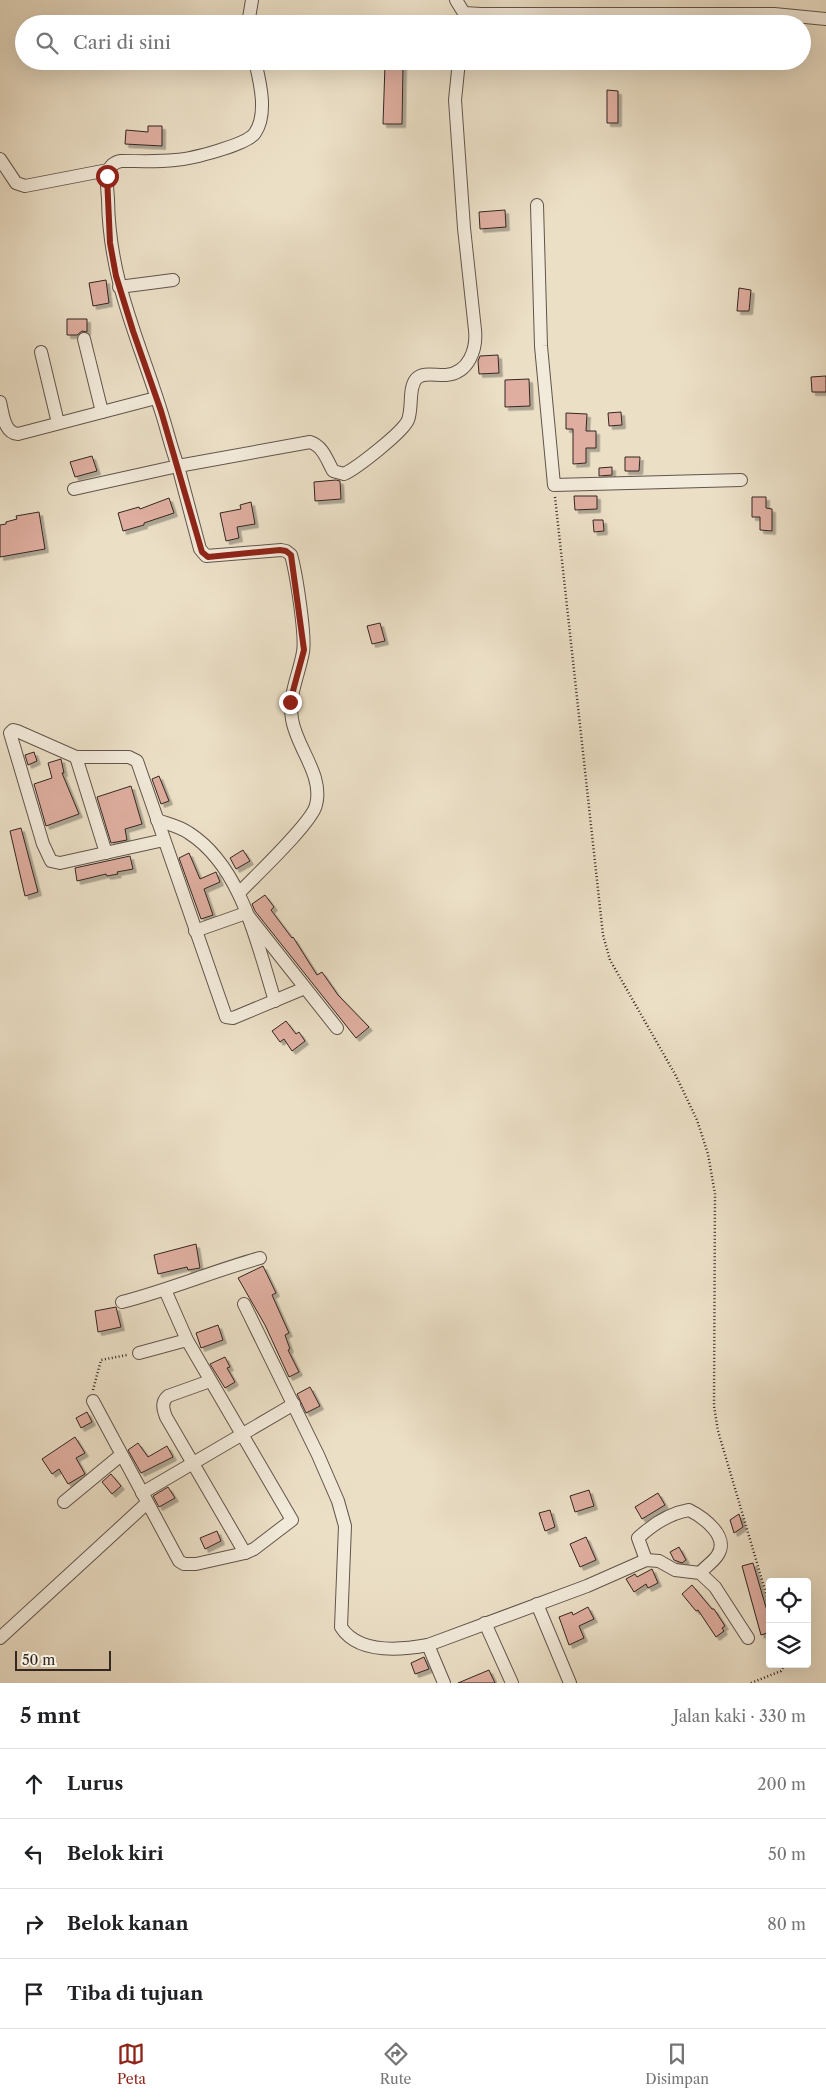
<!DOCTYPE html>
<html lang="id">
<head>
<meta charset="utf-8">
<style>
	:root { --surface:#fff; --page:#f2f2f2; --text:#202124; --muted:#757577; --line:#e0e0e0; --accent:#8f2418 }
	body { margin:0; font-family:"Libre Caslon Text",serif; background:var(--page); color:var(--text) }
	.controls { position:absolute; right:15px; bottom:15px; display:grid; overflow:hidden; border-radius:5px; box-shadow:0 5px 20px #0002 }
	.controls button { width:45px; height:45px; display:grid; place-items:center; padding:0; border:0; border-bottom:1px solid var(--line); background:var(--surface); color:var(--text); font:25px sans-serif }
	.scale { position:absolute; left:15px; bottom:12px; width:96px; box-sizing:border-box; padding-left:5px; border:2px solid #342722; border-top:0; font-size:14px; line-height:18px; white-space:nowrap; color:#342722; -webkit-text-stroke:4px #f2eada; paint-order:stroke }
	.stop { position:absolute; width:15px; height:15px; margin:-11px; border:4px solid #8f2418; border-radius:50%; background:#fff }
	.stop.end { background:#8f2418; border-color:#fff; box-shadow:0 1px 5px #0008 }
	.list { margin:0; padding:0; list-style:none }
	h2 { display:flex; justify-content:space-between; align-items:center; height:65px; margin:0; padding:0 20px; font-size:21px }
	h2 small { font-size:16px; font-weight:400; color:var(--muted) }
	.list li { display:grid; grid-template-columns:32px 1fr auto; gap:15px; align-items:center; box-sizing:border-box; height:70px; padding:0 20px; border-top:1px solid var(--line) }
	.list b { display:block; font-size:19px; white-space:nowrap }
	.list em { font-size:16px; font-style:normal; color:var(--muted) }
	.icon { flex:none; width:28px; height:28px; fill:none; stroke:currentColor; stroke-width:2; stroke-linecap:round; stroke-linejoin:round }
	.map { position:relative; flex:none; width:826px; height:1683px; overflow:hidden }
	.search { position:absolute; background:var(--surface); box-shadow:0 5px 20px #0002; left:15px; right:15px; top:15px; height:55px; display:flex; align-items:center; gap:12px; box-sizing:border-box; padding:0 18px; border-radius:28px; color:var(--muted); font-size:19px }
	.sheet { height:345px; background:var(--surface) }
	nav { display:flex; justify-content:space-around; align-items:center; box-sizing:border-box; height:70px; border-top:1px solid var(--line); background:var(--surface); font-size:14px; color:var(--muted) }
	nav a { display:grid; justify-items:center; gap:2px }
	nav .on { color:var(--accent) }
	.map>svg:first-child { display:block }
</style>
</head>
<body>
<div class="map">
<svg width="826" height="1683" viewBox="0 0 826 1683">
	<defs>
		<filter id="shadow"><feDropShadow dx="3.5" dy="3.5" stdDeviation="0" flood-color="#0004"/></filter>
	</defs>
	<rect width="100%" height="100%" fill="#ebdfc6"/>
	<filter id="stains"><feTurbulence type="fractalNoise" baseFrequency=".004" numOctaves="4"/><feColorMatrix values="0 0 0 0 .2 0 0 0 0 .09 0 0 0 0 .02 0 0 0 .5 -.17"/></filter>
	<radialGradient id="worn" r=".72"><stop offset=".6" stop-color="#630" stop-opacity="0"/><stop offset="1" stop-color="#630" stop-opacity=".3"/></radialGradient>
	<g fill="#dfaea0" stroke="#342722" filter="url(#shadow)">
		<polygon points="385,65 403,66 402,124 383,124"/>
		<polygon points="607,90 618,91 618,123 607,123"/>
		<polygon points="148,126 162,126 162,146 125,144 126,130 148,132"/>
		<polygon points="505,210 506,227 480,229 479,212"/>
		<polygon points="106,280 109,303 93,306 89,283"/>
		<polygon points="739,288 751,290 749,311 737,311"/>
		<polygon points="67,319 87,319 87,332 82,331 77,335 67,335"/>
		<polygon points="498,355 499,373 479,374 478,361 480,356"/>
		<polygon points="826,376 826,392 812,392 811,377"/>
		<polygon points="529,379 530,406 505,407 505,380"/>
		<polygon points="621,412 622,425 609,426 608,413"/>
		<polygon points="566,413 587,414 586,431 596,431 596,448 586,448 586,463 573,464 573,429 566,429"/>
		<polygon points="92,456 97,471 75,477 70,462"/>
		<polygon points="625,457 640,457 639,471 625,471"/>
		<polygon points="612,467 612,475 599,476 599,468"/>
		<polygon points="336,480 340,481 341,499 315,501 314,482"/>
		<polygon points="574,496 597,496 597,509 575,510"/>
		<polygon points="752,497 766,497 766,508 772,509 772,531 760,530 760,517 752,517"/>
		<polygon points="169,498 174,513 144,523 144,525 123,531 118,513 139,507 140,509"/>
		<polygon points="251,502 255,524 237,527 239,538 226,541 220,513 241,509 240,505"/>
		<polygon points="39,512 45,549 0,557 0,525 6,524 6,522 17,519 16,516"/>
		<polygon points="593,520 603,520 604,531 594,532"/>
		<polygon points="380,623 385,641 372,644 367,626"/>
		<polygon points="34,752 37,761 28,765 25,755"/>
		<polygon points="61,759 64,773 62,773 79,814 46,826 34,784 52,778 48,763"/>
		<polygon points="159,776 169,801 161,804 152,779"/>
		<polygon points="131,786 142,824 125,829 127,840 111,843 97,797"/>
		<polygon points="21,828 38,892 25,896 10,831"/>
		<polygon points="243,850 250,861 236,869 230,858"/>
		<polygon points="189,853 200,879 216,872 220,882 204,889 213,915 201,919 179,858"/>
		<polygon points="130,856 133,869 117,872 118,874 107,876 106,874 77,881 75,868"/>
		<polygon points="265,895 274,907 271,910 292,938 293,937 317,975 322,972 338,995 369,1027 356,1038 255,911 252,904"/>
		<polygon points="286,1021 296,1034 299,1032 305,1041 292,1051 284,1039 280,1042 272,1031"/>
		<polygon points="196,1244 200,1268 188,1270 187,1267 158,1274 154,1255"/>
		<polygon points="263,1266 276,1293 272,1295 289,1333 285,1335 290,1349 288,1350 299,1372 289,1377 265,1325 238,1278"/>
		<polygon points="116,1307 121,1327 98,1332 95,1311"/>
		<polygon points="218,1325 223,1340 201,1348 196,1333"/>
		<polygon points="225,1357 230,1367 227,1368 235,1382 225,1388 210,1364"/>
		<polygon points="310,1387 320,1406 306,1413 297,1394"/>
		<polygon points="87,1412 92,1422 81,1428 76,1418"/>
		<polygon points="75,1437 85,1453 76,1458 85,1474 68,1484 59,1469 52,1474 42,1459"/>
		<polygon points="138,1443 148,1457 167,1446 173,1457 141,1473 128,1450"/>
		<polygon points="111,1474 121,1486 112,1494 102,1482"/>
		<polygon points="168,1487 175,1498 159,1507 153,1496"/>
		<polygon points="589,1490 594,1506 575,1512 570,1496"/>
		<polygon points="658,1493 665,1505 642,1519 635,1507"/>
		<polygon points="550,1510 555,1527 545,1531 539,1513"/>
		<polygon points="739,1514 743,1527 734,1533 730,1520"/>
		<polygon points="217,1531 221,1541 205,1549 200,1538"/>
		<polygon points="586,1537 596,1560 580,1567 570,1544"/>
		<polygon points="679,1547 686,1560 682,1563 674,1560 670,1552"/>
		<polygon points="753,1563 770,1621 770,1632 761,1635 742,1566"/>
		<polygon points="652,1569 658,1583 648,1588 646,1584 634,1592 626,1579 635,1574 637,1577"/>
		<polygon points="692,1585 712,1609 714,1609 725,1626 722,1628 724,1631 716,1637 698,1610 696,1611 682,1594"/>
		<polygon points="588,1607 594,1619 579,1626 584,1638 569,1645 559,1617 572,1612 573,1615"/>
		<polygon points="424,1657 429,1669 415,1674 411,1663"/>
		<polygon points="489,1670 495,1683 458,1683"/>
	</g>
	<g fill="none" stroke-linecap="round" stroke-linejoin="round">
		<defs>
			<g id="minor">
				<polyline points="456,0 464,13 481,14 774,14 826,19"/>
				<polyline points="248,24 252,0"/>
				<path d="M 255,61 C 260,82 268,114 255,133 C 247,145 191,159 175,160 C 158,162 139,161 121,161 C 103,164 107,184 108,199 C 109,280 138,337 161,411 C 167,429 171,448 178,466 L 310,442 C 323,446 327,460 333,471 L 344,474 C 357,468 403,432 408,420 C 413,407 408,389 416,379 C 423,371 437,376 446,375 C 469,373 477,349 475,330 L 464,228 L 455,100 L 459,61"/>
				<polyline points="0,159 16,183 25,186 108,170"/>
				<polyline points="537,205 541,346 554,485 741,480"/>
				<polyline points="119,287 173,280"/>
				<polyline points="84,339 102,412"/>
				<polyline points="41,352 58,423"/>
				<path d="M 0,402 C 3,414 4,433 18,434 L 156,398"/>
				<path d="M 74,489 L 178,466 L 200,549 L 206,556 L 281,550 L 286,551 L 291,555 C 296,572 306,636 303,652 C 299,675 288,695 292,719 C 296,747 324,775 316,805 C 312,823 254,877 239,893"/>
				<polyline points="76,757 106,853"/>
				<path d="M 157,820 C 168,824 179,826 189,833 C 242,867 257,944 275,1001"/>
				<polyline points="164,840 60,863 51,861 43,844 10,733 13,730 17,731 76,757 129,757 137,761 226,1017 233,1018 305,988"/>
				<polyline points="195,931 246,913 337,1028"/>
				<path d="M 122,1302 C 169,1290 213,1271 260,1258"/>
				<path d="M 244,1304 L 318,1455 L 338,1501 L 345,1526 L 341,1627 C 358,1654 401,1650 428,1645 L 587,1586 L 646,1560 L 659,1561 L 675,1570 L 700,1573 L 715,1587 L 748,1638"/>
				<polyline points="139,1353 187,1340"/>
				<path d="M 210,1381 L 168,1396 C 161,1402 163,1409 166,1417 L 245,1553"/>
				<polyline points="93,1401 179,1561 184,1564 196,1564 245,1553 254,1549 292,1520 187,1340 165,1290"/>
				<polyline points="142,1493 294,1404"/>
				<polyline points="64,1502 121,1455"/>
				<path d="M 646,1560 L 638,1538 C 652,1525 671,1513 689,1510 C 703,1517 731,1537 717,1556 C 713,1562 705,1567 700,1573"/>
				<polyline points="537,1604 570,1683"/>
				<polyline points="485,1623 512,1683"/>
				<polyline points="0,1638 147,1503"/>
				<polyline points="428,1645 444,1683"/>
			</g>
		</defs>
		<use href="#minor" stroke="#62554b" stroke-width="14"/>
		<g stroke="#342722" stroke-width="2.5" stroke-dasharray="1 2.5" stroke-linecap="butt">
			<polyline points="555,497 603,935 610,960 676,1076 697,1120 708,1154 715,1194 714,1406 718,1431 770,1607"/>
			<polyline points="93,1390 101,1360 127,1355"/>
			<polyline points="751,1683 781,1671 785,1664"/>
		</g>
		<use href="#minor" stroke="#f2eada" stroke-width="12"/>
	</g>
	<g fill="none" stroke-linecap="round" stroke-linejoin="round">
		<polyline stroke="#8f2418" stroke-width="6" points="107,176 110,243 116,276 133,331 161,411 202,552 208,557 280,550 286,551 291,555 304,650 290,702"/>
	</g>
	<rect width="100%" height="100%" filter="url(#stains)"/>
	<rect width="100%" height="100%" fill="url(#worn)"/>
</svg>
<div class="controls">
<button><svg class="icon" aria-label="locate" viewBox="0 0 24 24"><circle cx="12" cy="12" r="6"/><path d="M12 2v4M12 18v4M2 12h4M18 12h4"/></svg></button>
<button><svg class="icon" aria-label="layers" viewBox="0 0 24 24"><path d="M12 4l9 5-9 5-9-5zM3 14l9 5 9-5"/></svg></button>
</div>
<div class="scale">50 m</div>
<div class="stop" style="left:107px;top:176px"></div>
<div class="stop end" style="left:290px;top:702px"></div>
<div class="search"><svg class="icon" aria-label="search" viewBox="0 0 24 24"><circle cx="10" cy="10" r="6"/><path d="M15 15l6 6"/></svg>Cari di sini</div>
</div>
<section class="sheet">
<h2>5 mnt<small>Jalan kaki · 330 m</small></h2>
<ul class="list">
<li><svg class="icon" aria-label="ahead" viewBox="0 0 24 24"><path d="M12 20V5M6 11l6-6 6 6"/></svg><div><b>Lurus</b></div><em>200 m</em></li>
<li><svg class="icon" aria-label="left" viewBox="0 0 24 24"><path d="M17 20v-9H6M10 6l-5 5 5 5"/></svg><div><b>Belok kiri</b></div><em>50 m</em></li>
<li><svg class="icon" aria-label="right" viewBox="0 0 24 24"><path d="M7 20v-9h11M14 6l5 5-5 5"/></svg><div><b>Belok kanan</b></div><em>80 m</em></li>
<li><svg class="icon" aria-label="arrive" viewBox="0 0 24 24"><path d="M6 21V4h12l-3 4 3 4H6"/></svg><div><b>Tiba di tujuan</b></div></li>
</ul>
</section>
<nav>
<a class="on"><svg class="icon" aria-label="map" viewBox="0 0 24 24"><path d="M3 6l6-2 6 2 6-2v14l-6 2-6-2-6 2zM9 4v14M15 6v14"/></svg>Peta</a>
<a><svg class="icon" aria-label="directions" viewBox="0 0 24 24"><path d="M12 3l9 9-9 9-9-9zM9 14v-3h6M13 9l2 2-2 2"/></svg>Rute</a>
<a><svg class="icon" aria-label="saved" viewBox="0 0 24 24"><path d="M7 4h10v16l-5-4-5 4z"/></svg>Disimpan</a>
</nav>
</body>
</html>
